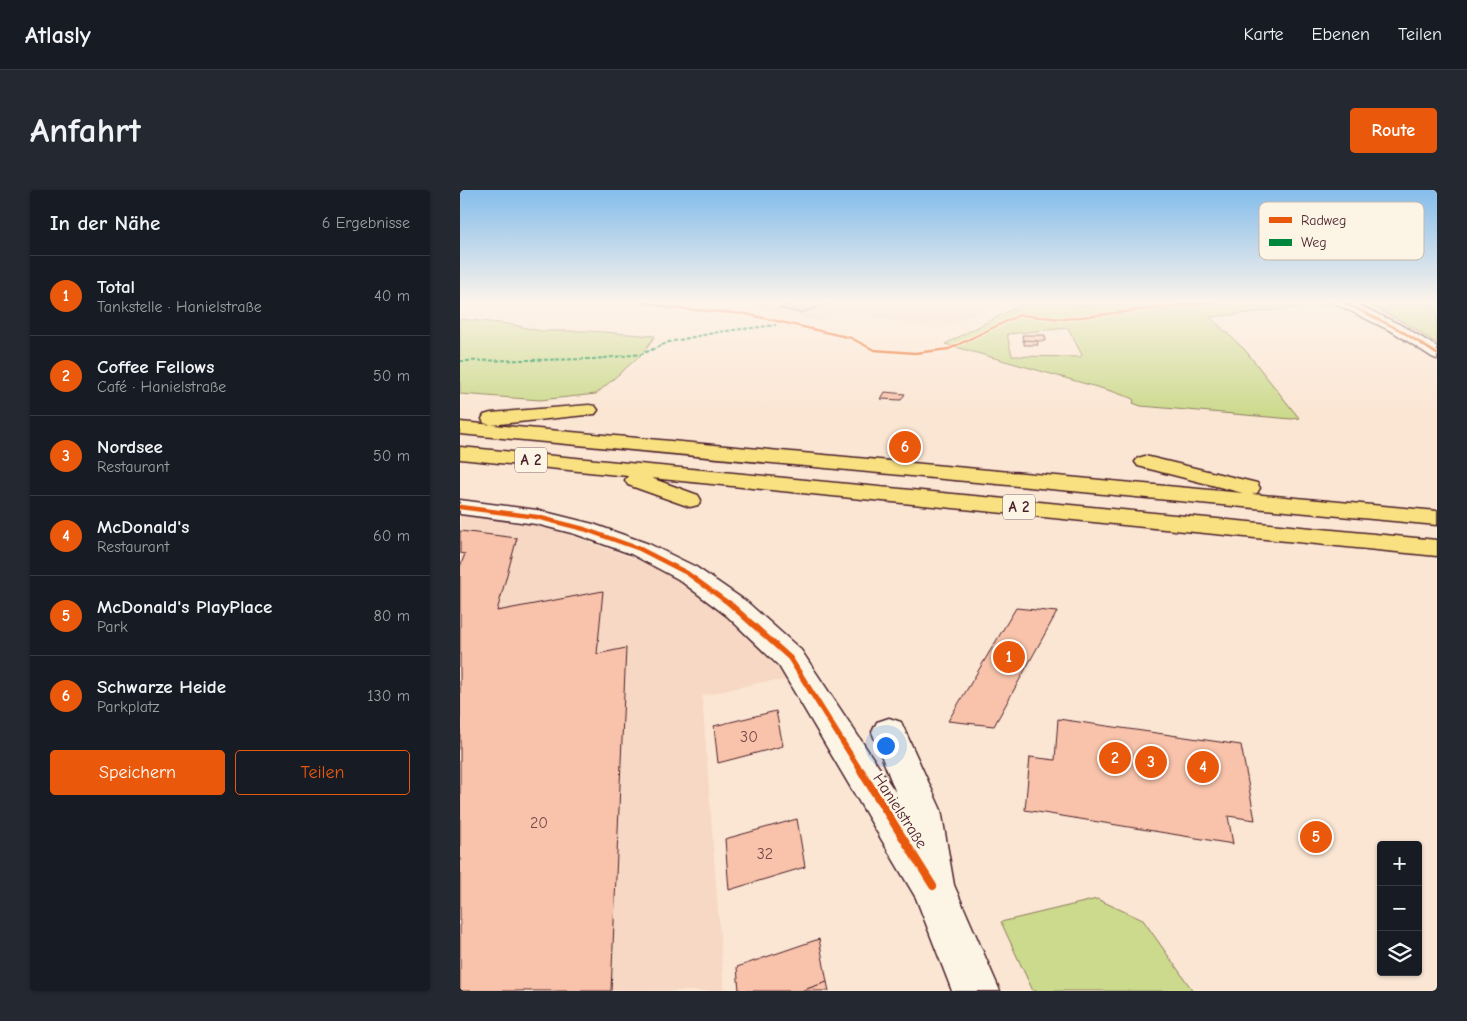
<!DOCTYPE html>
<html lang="de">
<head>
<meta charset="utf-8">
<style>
	:root { --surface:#171b24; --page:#242831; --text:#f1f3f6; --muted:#9ea1a6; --line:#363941; --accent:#ea580c }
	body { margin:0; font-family:"Comic Neue",sans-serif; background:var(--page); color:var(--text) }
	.controls { position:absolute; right:15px; bottom:15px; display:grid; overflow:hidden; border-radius:5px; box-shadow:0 1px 4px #0004 }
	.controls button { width:45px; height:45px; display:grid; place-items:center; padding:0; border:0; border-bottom:1px solid var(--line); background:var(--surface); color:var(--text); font:25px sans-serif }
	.you { position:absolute; left:425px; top:555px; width:18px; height:18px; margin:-12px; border:4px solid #fff; border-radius:50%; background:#1a73e8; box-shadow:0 0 0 8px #1a73e833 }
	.badge { display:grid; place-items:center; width:32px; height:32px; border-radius:50%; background:var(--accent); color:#fff; font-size:16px; font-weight:700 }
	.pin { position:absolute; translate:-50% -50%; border:2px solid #fff; box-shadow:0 1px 5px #0006 }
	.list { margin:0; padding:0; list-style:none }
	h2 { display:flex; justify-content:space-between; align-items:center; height:65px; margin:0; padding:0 20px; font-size:21px }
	h2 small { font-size:16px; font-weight:400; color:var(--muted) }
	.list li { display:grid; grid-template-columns:32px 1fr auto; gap:15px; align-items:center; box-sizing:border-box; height:80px; padding:0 20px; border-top:1px solid var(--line) }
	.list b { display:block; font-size:19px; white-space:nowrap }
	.list p { margin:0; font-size:16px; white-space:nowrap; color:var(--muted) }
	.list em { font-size:16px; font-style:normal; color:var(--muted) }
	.actions { display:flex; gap:10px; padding:15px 20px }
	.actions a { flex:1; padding:11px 0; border:1px solid var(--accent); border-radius:5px; text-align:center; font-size:18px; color:var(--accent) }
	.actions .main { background:var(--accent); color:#fff }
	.icon { flex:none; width:28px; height:28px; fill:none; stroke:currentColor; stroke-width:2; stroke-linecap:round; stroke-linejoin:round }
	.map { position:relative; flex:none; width:977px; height:801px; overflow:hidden; border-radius:5px }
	header { display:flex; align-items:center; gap:30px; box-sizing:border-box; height:70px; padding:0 25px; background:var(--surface); border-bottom:1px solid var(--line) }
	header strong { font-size:24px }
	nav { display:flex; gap:28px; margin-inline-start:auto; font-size:18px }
	.intro { display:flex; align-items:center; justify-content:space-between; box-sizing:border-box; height:120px; padding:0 30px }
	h1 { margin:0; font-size:35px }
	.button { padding:12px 22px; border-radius:5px; background:var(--accent); color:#fff; font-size:18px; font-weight:700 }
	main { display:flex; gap:30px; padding:0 30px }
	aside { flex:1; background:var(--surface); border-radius:5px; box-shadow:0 1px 4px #0004 }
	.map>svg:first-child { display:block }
</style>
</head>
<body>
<header>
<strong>Atlasly</strong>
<nav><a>Karte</a><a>Ebenen</a><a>Teilen</a></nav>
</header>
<div class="intro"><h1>Anfahrt</h1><a class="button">Route</a></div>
<main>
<aside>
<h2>In der Nähe<small>6 Ergebnisse</small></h2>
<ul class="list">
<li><span class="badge">1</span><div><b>Total</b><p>Tankstelle · Hanielstraße</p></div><em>40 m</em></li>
<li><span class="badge">2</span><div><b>Coffee Fellows</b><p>Café · Hanielstraße</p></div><em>50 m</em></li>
<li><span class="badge">3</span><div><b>Nordsee</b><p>Restaurant</p></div><em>50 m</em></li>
<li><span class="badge">4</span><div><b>McDonald's</b><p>Restaurant</p></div><em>60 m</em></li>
<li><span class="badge">5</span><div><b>McDonald's PlayPlace</b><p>Park</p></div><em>80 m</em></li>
<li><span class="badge">6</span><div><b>Schwarze Heide</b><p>Parkplatz</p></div><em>130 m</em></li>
</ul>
<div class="actions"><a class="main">Speichern</a><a>Teilen</a></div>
</aside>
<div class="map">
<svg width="977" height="801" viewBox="0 0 977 801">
	<rect width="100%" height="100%" fill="#fbe6d3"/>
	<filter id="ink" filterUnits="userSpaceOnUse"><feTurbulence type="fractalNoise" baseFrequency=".02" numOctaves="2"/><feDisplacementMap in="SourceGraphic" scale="10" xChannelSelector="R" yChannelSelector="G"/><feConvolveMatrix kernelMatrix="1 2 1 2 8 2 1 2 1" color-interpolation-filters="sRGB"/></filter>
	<g filter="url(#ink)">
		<g fill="#f6d8c4">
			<polygon points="266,111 542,111 479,140 385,121 360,131"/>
			<polygon points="0,323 83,335 194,376 220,391 255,416 289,447 328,490 301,492 242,506 264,801 0,801"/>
		</g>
		<g fill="#ccda8d" stroke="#8b7c5c" fill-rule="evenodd">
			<path d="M 568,111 L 598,111 L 630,116 L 640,111 L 868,111 L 876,114 L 750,127 L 785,160 L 839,228 L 832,229 L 681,216 L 673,213 L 674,210 L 671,208 L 651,201 L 485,154 ZM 608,138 L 622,165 L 620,167 L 552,166 L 547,144 Z"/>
			<polygon points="902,111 953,111 977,116 977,154 954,138"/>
			<polygon points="0,129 49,134 81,141 129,141 195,146 182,164 136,204 80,210 0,204"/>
			<polygon points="637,709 683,730 733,801 573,801 541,732"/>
		</g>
		<g fill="#f8c3aa" stroke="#4a1f2b">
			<polygon points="319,111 375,111 341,123 319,118 329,115 316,112"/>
			<polygon points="562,145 585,145 586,151 563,151"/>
			<polygon points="564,150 577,151 578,155 564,155"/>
			<polygon points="425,202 445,204 441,210 421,209"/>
			<polygon points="0,341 57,348 37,421 143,401 137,464 166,458 151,801 0,801 0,377 5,364 0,363"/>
			<polygon points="556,418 597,422 534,536 488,531"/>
			<polygon points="316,521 323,556 258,573 254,536"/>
			<polygon points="598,529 781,555 795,630 768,626 773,654 565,620 570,567 595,570"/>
			<polygon points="337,629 345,677 269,700 265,649"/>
			<polygon points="359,749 367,792 341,801 279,801 277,777"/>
			<polygon points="367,792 369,801 341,801"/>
		</g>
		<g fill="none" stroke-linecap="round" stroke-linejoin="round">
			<defs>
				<g id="minor">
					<polygon points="875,111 890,111 945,137 977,157 977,169 972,167 935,143 876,114"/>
					<polygon points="0,310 77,320 133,334 189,354 236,377 287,412 341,460 436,603 412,542 417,532 429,528 441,532 481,620 494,695 540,801 492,801 456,708 319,476 267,426 218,389 171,364 115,344 76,334 0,324"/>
				</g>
				<g id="highway">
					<polygon points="129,215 135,216 138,220 135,224 31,235 24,233 22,229 24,225 31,223"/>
					<polygon points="0,232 783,303 678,276 675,272 678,268 685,266 797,293 800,298 797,303 792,304 977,321 977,335 0,244"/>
					<polygon points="0,257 977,350 977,366 191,288 238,305 241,310 238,315 230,317 168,295 165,290 168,286 0,269"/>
				</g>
			</defs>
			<use href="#minor" stroke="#4a1f2b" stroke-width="3"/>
			<use href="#highway" stroke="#4a1f2b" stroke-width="3"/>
			<use href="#minor" fill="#fcf5e5" fill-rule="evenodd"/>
			<use href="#highway" fill="#f9e181" fill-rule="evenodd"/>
			<polyline stroke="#00873e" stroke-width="2" stroke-dasharray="4 2" stroke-linecap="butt" points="0,171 134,169 182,164 209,152 258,142 316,135"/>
			<defs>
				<g id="cycleway-far3">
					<polyline points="179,111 210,118 286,124 391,148 414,160 455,163 489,159 559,125 604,129 759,111"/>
					<polyline points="881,111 940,140 977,164"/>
				</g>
				<polyline id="cycleway-far2" points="0,317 77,327 124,339 180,359 227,383 271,415"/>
				<polyline id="cycleway-far1" points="269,413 330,468 402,583"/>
				<polyline id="cycleway" points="401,581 473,696"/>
			</defs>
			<use href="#cycleway-far3" stroke="#fcf5e5" stroke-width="4.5"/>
			<use href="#cycleway-far2" stroke="#fcf5e5" stroke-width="7"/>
			<use href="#cycleway-far1" stroke="#fcf5e5" stroke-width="9"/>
			<use href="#cycleway" stroke="#fcf5e5" stroke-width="11"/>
			<use href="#cycleway-far3" stroke="#e8590c" stroke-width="2.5"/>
			<use href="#cycleway-far2" stroke="#e8590c" stroke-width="4.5"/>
			<use href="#cycleway-far1" stroke="#e8590c" stroke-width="5.5"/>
			<use href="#cycleway" stroke="#e8590c" stroke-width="8"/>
		</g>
	</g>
	<linearGradient id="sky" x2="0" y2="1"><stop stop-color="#84bdeb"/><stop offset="0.5" stop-color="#fdf4eb"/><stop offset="1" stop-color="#fdf4eb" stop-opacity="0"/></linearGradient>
	<rect width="977" height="223" fill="url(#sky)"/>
	<g text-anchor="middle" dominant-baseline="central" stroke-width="5" stroke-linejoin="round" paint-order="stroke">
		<g fill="#fcf5e5" stroke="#7f5f63" stroke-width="1">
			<rect x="55" y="257.5" width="32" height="25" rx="4"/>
			<rect x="543" y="304.5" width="32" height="25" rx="4"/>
		</g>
		<g font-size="15" font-weight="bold" fill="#4a1f2b">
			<text x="71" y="270">A 2</text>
			<text x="559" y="317">A 2</text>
		</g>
		<g font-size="16" fill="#76484b">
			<text x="289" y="547">30</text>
			<text x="79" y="633">20</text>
			<text x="305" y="664">32</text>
		</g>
		<g font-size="16" fill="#4a1f2b" stroke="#fcf5e5">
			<text transform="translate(440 621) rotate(57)">Hanielstraße</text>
		</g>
	</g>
	<rect x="799" y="12" width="165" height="58" rx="8" fill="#fcf5e5" stroke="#c7b5ad" stroke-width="1"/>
	<rect x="809" y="27" width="23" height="6" fill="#e8590c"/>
	<rect x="809" y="49" width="23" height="7" fill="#00873e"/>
	<g font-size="14" fill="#4a1f2b">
		<text x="841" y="35">Radweg</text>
		<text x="841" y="57">Weg</text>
	</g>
</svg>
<div class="controls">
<button>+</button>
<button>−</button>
<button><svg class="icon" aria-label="layers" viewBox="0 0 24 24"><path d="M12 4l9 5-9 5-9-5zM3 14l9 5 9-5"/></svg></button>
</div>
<div class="you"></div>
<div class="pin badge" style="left:549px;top:467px">1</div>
<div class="pin badge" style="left:655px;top:568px">2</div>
<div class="pin badge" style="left:691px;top:572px">3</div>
<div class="pin badge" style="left:743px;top:577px">4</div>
<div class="pin badge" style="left:856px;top:647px">5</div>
<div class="pin badge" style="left:445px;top:257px">6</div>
</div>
</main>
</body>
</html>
